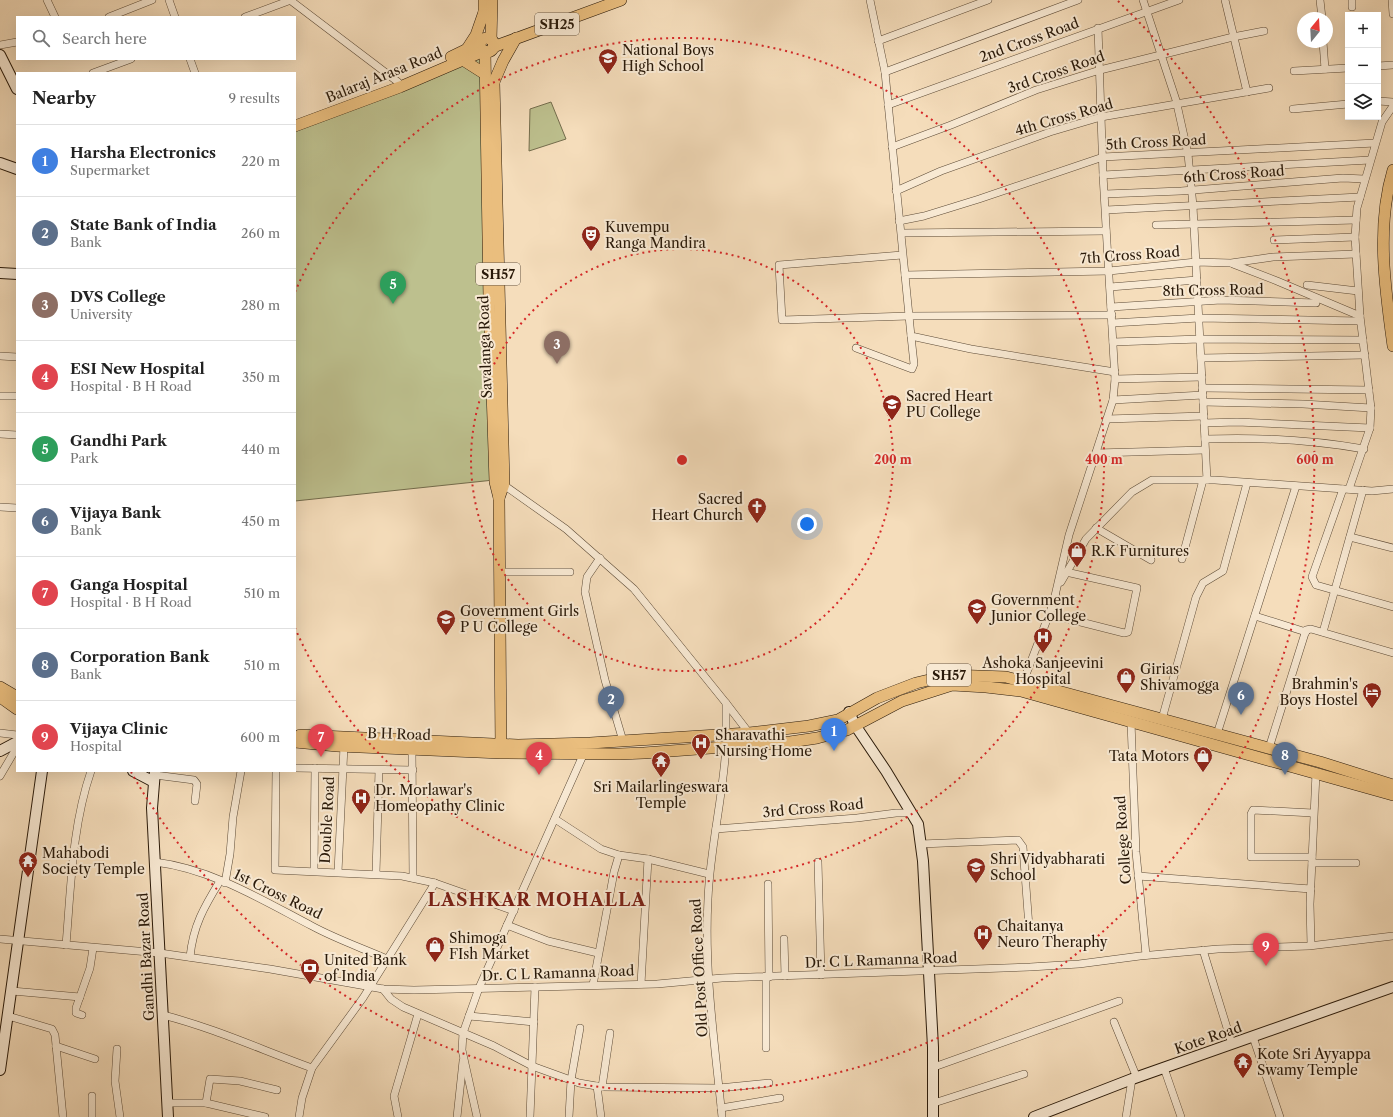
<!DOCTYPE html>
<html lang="en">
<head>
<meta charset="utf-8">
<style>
	:root { --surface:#fff; --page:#f6f6f6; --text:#222; --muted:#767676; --line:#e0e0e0; --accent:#8f2418 }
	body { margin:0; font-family:"Libre Caslon Text",serif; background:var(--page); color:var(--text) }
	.controls { position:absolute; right:12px; top:12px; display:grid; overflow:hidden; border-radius:0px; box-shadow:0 4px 16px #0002 }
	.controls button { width:36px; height:36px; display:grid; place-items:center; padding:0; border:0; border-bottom:1px solid var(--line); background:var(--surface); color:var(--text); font:20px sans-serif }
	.compass { position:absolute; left:1297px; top:12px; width:36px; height:36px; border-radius:50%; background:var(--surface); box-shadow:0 4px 16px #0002; rotate:18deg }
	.you { position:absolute; left:807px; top:524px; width:14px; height:14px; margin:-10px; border:3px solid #fff; border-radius:50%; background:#1a73e8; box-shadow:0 0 0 6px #1a73e833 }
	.badge { display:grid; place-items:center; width:26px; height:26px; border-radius:50%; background:var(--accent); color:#fff; font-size:13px; font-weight:700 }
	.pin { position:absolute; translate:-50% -33px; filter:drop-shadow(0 1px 2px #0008) }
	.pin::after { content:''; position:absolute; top:21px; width:14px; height:12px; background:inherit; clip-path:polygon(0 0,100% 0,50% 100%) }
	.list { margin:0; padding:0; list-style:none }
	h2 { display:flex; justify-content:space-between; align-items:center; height:52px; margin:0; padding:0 16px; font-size:17px }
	h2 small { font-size:13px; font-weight:400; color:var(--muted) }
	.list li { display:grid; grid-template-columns:26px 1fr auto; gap:12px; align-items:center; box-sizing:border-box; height:72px; padding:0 16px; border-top:1px solid var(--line) }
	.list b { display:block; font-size:15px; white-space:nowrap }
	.list p { margin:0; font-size:13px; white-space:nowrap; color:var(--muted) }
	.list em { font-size:13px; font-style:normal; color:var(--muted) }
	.icon { flex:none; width:22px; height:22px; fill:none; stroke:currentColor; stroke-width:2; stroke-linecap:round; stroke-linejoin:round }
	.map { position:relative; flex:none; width:1393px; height:1117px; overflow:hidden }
	.search { position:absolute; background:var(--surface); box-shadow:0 4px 16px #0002; left:16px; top:16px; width:280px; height:44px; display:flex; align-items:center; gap:10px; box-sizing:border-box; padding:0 14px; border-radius:0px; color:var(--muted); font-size:15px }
	.panel { position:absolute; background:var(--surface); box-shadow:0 4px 16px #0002; left:16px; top:72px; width:280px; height:700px; border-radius:0px }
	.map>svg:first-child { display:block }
</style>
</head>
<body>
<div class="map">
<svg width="1393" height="1117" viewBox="0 0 1393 1117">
	<rect width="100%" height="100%" fill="#f5ddbb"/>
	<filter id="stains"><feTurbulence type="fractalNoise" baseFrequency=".005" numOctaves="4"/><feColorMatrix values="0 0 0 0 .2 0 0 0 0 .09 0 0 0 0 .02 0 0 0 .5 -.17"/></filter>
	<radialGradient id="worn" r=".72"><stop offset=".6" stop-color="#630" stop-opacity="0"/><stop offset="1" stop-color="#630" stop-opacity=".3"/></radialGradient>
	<g fill="#bdc08e" stroke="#736c4c">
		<polygon points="486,55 494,480 295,501 295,128"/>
		<polygon points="551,102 566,139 529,151 530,109"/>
	</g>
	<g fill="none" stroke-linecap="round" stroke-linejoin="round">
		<defs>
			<g id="street">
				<polyline points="47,0 55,17"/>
				<polyline points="169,0 175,17"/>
				<polyline points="290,0 398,82 400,87"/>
				<polyline points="870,0 885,72 911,336 971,349 1115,372"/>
				<polyline points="1143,0 1176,100 1188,154 1193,206 1207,480"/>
				<polyline points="1225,0 1247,92"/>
				<polyline points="1320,0 1322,18"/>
				<polyline points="1352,0 1352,7"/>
				<polyline points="1392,0 1393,14"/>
				<polyline points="109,17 152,0"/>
				<polyline points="245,17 291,0"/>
				<polyline points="878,41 988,0"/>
				<polyline points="1323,42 1325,69"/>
				<polyline points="0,45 17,42"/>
				<polyline points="190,59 195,73"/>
				<polyline points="1378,66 1393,65"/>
				<polyline points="1294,71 1348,68"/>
				<polyline points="885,72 1078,0"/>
				<polyline points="93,73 131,59"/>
				<polyline points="1378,101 1393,102"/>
				<polyline points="888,105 1179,0"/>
				<polyline points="1293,109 1348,104"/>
				<polyline points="892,147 951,125 1036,90 1100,70 1233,37 1264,31"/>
				<polyline points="1103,175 1370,160"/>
				<polyline points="896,191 941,171 1050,132 1101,117 1269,88"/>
				<polyline points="1105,194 1181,191 1343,178 1364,179"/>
				<polyline points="1106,210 1360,197"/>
				<polyline points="899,221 924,216 979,199 1103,157 1375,143"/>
				<polyline points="1156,225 1356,220"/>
				<polyline points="902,233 1106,231"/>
				<polyline points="1274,240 1355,237"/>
				<polyline points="902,255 779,265 782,320 909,316 1112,315"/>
				<polyline points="1233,264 1277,281 1360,316"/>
				<polyline points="905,275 1109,271 1196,262 1231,263 1273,257 1356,254"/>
				<polyline points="1307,285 1358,291"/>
				<polyline points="1110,287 1197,280"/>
				<polyline points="1111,307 1221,300 1316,303"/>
				<polyline points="1112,323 1199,318 1360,321"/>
				<polyline points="1113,342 1200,339 1363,340"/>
				<polyline points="856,348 912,369 914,364 911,336"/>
				<polyline points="0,356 17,357"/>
				<polyline points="1201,358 1365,355"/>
				<polyline points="1115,379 1202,377"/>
				<polyline points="1202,388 1369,390"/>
				<polyline points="0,396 17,396"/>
				<polyline points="1113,400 1203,395"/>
				<polyline points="1203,402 1303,404 1371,408"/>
				<polyline points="1107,419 1204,416"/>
				<polyline points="1204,423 1237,422 1370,428"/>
				<polyline points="0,434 17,435"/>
				<path d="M 1205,439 C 1258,437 1312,440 1364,449"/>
				<polyline points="1096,453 1205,450"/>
				<polyline points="501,483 566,529 634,589 726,703 726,733"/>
				<polyline points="1343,489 1312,577 1316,585 1393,607"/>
				<polyline points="1349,489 1370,428 1371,408 1360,316 1355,237 1357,208 1382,122 1393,106"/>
				<polyline points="0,507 17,508"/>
				<polyline points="1096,528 1151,560"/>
				<polyline points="1350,537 1393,548"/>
				<polyline points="600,558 587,577 585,592 605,680 623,741"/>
				<polyline points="1182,559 1203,480"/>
				<polyline points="500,572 570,572"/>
				<polyline points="1061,582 1086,539 1132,492 1152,480 1215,480 1372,491 1393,489"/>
				<polyline points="1054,600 1069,535 1113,400 1115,379 1103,175 1098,28"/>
				<polyline points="1049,614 1124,633 1128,632 1137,588 1066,572"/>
				<polyline points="1255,616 1306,632"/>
				<polyline points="1323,632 1363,490"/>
				<polyline points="1022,685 1056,596"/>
				<polyline points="726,703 749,733"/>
				<polyline points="1162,719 1196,597 1203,583 1223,571 1247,483"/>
				<polyline points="1131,722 1136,852 1146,955"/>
				<polyline points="0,733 17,735"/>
				<polyline points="1217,734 1296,486"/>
				<polyline points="1269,748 1306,630 1311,629 1393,653"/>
				<polyline points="412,749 413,878"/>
				<polyline points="295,768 413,770"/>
				<polyline points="276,771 275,870 402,876 435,883 514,911"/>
				<polyline points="155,775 194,780 197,784 195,801"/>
				<polyline points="0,776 17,747"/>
				<polyline points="555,819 601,849 619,855 648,859 709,874"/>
				<polyline points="716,829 857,818 896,813 912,813"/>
				<polyline points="921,844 1018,840 1023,847 1029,927"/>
				<polyline points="1312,857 1251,857 1251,814 1253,810 1313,813"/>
				<path d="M 155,862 C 212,869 262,900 312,926 C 336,939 362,948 387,959"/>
				<polyline points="818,862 821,975"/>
				<polyline points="1312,863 1356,863"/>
				<polyline points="314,871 315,768"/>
				<polyline points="338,872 344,746"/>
				<polyline points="376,873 379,770"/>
				<polyline points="1138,876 1311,889"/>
				<polyline points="225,883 230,854 233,817 241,771"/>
				<polyline points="768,884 769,977"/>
				<polyline points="507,925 548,941 598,953"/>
				<polyline points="0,939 160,953 270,969 383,989 414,990 657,984 722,978 1030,967 1079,964 1140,956 1218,949 1309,946 1393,936"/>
				<polyline points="784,939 785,976"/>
				<path d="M 66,945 C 71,887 72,826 91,771"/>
				<polyline points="1311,945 1310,904 1316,773"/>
				<polyline points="1203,950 1232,1044"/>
				<path d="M 190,957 C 193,926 204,907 220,881"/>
				<polyline points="641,984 648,859"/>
				<polyline points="593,985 614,872 619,855"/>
				<polyline points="383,989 391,999 403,1007 494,1046 532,1066 579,1083 602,1087 719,1088 769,1083"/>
				<polyline points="12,991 80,997"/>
				<polyline points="82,1015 76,1013 76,1008 90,968 93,948"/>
				<path d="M 163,1015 C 214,1028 262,1050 312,1068"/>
				<polyline points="8,1016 52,1029 55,1035 63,1117"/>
				<polyline points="469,1016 534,1022"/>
				<polyline points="1114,1022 1137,1078"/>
				<polyline points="1253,1037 1280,1117"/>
				<polyline points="56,1046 95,1059"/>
				<polyline points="766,1048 766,977"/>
				<polyline points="117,1049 115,1081 120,1117"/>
				<polyline points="934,1067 1119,1001"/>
				<polyline points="1164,1068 1181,1117"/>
				<polyline points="597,1086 601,1117"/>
				<polyline points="602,1087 610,1033"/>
				<polyline points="167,1103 206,1103 265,1117"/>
				<polyline points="206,1103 210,1079 240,1081 277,1090"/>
				<polyline points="934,1103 1024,1074"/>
				<polyline points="721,1108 780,1098"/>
				<polyline points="92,1117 92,1096"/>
				<polyline points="299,1117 302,1098 312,1068 363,998 435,883"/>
				<polyline points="398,1117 394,1096 418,1014"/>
				<polyline points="457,1117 463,1061"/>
				<polyline points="477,1117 462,1050 463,1033 479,988 584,753"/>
				<polyline points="530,1117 535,987"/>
				<polyline points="569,1117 571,1080 580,1028"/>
				<path d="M 722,1117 C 715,1045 704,972 708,899 C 710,848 723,798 726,746"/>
				<polyline points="1126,1117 1132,1079"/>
			</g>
			<g id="secondary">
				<polyline points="0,55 17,89"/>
				<polyline points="0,163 17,169"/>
				<polyline points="0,273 17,274"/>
				<polyline points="849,712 855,725 886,771 918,824 923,861 933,1047 933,1117"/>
				<polyline points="0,751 17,742"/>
				<polyline points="133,771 154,782"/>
				<polyline points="155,771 152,808 168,1117"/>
				<polyline points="0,1070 42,771"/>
				<polyline points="1034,1117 1132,1079 1393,987"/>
			</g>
			<g id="primary">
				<polyline points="484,0 484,18"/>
				<circle cx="487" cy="45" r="7"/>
				<polyline points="491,40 492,0"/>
				<polyline points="493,47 621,0"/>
				<polyline points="467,49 476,35 484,12"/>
				<polyline points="485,51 489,298 495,482 499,498 501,750"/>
				<polyline points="451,57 480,43"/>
				<polyline points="463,60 485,74"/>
				<polyline points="494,82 503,61 516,38"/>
				<polyline points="494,83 504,484 499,498"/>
				<polyline points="295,126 400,87 484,51"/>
				<path d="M 1393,170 C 1376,226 1385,289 1393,346"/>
				<polyline points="0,687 17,697"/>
				<polyline points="0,697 17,709"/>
				<polyline points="300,735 518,745 590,743 749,733 809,726 838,720 877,698 916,683 950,675 1006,677 1320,762 1393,785"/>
				<polyline points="295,742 337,746 501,753 619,754 644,753 790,742 817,738 847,730 902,701 952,685 986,687 1021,691 1393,795"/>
			</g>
		</defs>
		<use href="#street" stroke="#5c4a36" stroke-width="8"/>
		<use href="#secondary" stroke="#291909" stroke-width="12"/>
		<use href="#primary" stroke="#291909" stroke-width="12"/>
		<use href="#street" stroke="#f8e9d3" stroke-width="7"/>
		<use href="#secondary" stroke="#f8e9d3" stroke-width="10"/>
		<use href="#primary" stroke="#eabe7e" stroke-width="11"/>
	</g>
	<g fill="none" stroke="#d62828" stroke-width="2" stroke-dasharray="2 4">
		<circle cx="682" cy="460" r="211"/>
		<path d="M295 292A422 422 0 1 1 295 628"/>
		<path d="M1118 1A633 633 0 1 1 131 772"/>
	</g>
	<defs>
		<symbol id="school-pin" viewBox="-11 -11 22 30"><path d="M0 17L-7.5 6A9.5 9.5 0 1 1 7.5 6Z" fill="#8f2418" stroke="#f8e9d3"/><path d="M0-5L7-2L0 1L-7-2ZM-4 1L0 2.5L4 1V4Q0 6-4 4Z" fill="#fff"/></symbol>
		<symbol id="theatre-pin" viewBox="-11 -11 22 30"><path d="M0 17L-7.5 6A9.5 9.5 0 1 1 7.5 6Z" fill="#8f2418" stroke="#f8e9d3"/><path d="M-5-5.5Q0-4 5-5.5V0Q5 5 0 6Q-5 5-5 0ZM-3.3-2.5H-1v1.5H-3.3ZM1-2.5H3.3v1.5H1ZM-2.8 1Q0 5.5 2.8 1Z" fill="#fff"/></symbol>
		<symbol id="university-pin" viewBox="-11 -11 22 30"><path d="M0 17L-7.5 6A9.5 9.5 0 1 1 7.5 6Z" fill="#8f2418" stroke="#f8e9d3"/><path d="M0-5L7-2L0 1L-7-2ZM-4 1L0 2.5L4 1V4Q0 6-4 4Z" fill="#fff"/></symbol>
		<symbol id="church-pin" viewBox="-11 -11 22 30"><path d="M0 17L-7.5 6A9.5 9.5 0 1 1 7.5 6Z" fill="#8f2418" stroke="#f8e9d3"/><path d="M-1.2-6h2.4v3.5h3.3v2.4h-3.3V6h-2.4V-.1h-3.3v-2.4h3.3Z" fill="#fff"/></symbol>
		<symbol id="shop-pin" viewBox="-11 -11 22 30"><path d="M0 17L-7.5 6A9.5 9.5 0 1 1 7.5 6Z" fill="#8f2418" stroke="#f8e9d3"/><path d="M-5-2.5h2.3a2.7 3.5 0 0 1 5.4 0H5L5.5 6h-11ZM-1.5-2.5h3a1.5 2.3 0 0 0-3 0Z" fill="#fff"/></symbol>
		<symbol id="hospital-pin" viewBox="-11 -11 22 30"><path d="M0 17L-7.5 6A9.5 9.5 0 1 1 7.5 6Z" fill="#8f2418" stroke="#f8e9d3"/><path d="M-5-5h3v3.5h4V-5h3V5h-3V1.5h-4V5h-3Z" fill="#fff"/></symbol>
		<symbol id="hotel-pin" viewBox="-11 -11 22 30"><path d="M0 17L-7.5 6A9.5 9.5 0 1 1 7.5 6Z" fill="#8f2418" stroke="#f8e9d3"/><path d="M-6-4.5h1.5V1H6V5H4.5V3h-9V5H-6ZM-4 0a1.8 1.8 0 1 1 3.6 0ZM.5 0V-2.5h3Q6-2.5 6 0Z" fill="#fff"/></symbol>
		<symbol id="temple-pin" viewBox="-11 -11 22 30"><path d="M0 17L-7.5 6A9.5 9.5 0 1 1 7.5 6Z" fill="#8f2418" stroke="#f8e9d3"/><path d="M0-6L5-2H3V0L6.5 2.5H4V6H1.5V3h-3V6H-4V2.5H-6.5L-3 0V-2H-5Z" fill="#fff"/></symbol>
		<symbol id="bank-pin" viewBox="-11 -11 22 30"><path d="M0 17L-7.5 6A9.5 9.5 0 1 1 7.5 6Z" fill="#8f2418" stroke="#f8e9d3"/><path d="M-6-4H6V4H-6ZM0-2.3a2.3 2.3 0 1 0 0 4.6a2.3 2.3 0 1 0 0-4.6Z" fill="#fff"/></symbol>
	</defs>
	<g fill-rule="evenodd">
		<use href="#school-pin" x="597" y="47" width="22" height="30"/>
		<use href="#theatre-pin" x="580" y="224" width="22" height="30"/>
		<use href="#university-pin" x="881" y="393" width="22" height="30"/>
		<use href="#church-pin" x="746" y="496" width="22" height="30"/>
		<use href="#shop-pin" x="1066" y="540" width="22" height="30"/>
		<use href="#university-pin" x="966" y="597" width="22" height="30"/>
		<use href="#university-pin" x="435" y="608" width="22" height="30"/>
		<use href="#hospital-pin" x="1032" y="626" width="22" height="30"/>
		<use href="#shop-pin" x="1115" y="666" width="22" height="30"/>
		<use href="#hotel-pin" x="1361" y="681" width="22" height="30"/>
		<use href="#hospital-pin" x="690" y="732" width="22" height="30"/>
		<use href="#shop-pin" x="1192" y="745" width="22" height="30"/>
		<use href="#temple-pin" x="650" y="750" width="22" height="30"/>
		<use href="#hospital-pin" x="350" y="787" width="22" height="30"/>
		<use href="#temple-pin" x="17" y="850" width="22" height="30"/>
		<use href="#school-pin" x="965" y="856" width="22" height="30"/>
		<use href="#hospital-pin" x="972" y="923" width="22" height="30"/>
		<use href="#shop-pin" x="424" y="935" width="22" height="30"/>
		<use href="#bank-pin" x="299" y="957" width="22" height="30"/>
		<use href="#temple-pin" x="1232" y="1051" width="22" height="30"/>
	</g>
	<g text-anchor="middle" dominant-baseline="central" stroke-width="4" stroke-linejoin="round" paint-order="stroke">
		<g fill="#f8e9d3" stroke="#675746" stroke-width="1">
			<rect x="535" y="13" width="44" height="22" rx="3"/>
			<rect x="476" y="263" width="44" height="22" rx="3"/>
			<rect x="927" y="664" width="44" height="22" rx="3"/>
		</g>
		<g font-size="13" font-weight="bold" fill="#291909">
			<text x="557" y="24">SH25</text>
			<text x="498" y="274">SH57</text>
			<text x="949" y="675">SH57</text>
		</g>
		<g font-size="14" fill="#291909" stroke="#f8e9d3">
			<text transform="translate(1029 40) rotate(-20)">2nd Cross Road</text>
			<text transform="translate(1056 72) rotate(-19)">3rd Cross Road</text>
			<text transform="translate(384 75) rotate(-22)">Balaraj Arasa Road</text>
			<text transform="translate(1064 117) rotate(-16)">4th Cross Road</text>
			<text transform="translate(1156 142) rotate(-3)">5th Cross Road</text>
			<text transform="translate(1234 174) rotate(-4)">6th Cross Road</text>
			<text transform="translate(1130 255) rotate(-4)">7th Cross Road</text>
			<text transform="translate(1213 290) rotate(-1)">8th Cross Road</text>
			<text transform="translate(485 347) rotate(-92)">Savalanga Road</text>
			<text transform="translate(399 734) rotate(2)">B H Road</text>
			<text transform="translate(813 808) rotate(-5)">3rd Cross Road</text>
			<text transform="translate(327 820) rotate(-87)">Double Road</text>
			<text transform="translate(1123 840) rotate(-94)">College Road</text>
			<text transform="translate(278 894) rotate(26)">1st Cross Road</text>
			<text transform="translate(146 957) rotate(-93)">Gandhi Bazar Road</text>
			<text transform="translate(881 960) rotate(-2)">Dr. C L Ramanna Road</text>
			<text transform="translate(699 968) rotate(-93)">Old Post Office Road</text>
			<text transform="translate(558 973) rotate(-2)">Dr. C L Ramanna Road</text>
			<text transform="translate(1208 1038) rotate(-19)">Kote Road</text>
		</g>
		<g font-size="14" fill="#291909" stroke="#f8e9d3" text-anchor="start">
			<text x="622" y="50">National Boys<tspan x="622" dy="16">High School</tspan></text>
			<text x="605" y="227">Kuvempu<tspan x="605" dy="16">Ranga Mandira</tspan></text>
			<text x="906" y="396">Sacred Heart<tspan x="906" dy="16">PU College</tspan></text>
			<text x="743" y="499" text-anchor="end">Sacred<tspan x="743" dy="16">Heart Church</tspan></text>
			<text x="1091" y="551">R.K Furnitures</text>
			<text x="991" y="600">Government<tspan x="991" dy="16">Junior College</tspan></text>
			<text x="460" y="611">Government Girls<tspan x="460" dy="16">P U College</tspan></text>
			<text x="1043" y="663" text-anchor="middle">Ashoka Sanjeevini<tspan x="1043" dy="16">Hospital</tspan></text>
			<text x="1140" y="669">Girias<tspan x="1140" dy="16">Shivamogga</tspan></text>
			<text x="1358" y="684" text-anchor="end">Brahmin's<tspan x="1358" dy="16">Boys Hostel</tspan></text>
			<text x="715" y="735">Sharavathi<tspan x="715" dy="16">Nursing Home</tspan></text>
			<text x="1189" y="756" text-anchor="end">Tata Motors</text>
			<text x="661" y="787" text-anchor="middle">Sri Mailarlingeswara<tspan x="661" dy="16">Temple</tspan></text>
			<text x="375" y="790">Dr. Morlawar's<tspan x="375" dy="16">Homeopathy Clinic</tspan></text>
			<text x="42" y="853">Mahabodi<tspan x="42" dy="16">Society Temple</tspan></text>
			<text x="990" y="859">Shri Vidyabharati<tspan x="990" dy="16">School</tspan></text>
			<text x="997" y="926">Chaitanya<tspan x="997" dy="16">Neuro Theraphy</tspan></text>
			<text x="449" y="938">Shimoga<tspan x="449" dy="16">FIsh Market</tspan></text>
			<text x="324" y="960">United Bank<tspan x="324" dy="16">of India</tspan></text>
			<text x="1257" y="1054">Kote Sri Ayyappa<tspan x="1257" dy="16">Swamy Temple</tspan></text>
		</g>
		<g font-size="18" font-weight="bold" letter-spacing="1" fill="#7a1f14" stroke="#f8e9d3">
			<text x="537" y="900">LASHKAR MOHALLA</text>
		</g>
	</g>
	<circle cx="682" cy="460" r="6" fill="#d62828" stroke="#f8e9d3" stroke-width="2"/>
	<g font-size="12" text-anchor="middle" font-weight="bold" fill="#d62828" stroke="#f8e9d3" stroke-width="4" stroke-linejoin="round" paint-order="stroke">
		<text x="893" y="464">200 m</text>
		<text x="1104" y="464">400 m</text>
		<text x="1315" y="464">600 m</text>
	</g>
	<rect width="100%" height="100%" filter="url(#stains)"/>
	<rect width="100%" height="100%" fill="url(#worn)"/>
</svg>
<div class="controls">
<button>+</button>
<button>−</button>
<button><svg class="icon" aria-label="layers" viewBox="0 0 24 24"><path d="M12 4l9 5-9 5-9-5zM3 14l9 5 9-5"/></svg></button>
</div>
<svg class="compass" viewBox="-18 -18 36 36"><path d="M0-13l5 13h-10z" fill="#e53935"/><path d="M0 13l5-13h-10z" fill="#767676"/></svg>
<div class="you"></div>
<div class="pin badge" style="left:834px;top:751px;background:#3f7fe0">1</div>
<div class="pin badge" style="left:611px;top:719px;background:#5c6f8a">2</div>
<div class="pin badge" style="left:557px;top:364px;background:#8d6e63">3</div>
<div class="pin badge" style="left:539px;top:775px;background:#e0444e">4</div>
<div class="pin badge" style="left:393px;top:304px;background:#2e9e5b">5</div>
<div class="pin badge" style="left:1241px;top:715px;background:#5c6f8a">6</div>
<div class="pin badge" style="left:321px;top:757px;background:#e0444e">7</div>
<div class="pin badge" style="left:1285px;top:775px;background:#5c6f8a">8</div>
<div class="pin badge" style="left:1266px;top:966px;background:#e0444e">9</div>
<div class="search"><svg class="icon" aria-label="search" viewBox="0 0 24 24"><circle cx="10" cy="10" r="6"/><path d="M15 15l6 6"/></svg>Search here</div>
<section class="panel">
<h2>Nearby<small>9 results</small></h2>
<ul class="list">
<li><span class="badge" style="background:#3f7fe0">1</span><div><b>Harsha Electronics</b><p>Supermarket</p></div><em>220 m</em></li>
<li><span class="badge" style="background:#5c6f8a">2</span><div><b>State Bank of India</b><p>Bank</p></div><em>260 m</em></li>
<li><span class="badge" style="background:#8d6e63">3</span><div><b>DVS College</b><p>University</p></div><em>280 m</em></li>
<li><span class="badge" style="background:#e0444e">4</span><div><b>ESI New Hospital</b><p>Hospital · B H Road</p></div><em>350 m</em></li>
<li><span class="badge" style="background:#2e9e5b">5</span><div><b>Gandhi Park</b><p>Park</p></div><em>440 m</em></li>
<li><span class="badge" style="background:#5c6f8a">6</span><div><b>Vijaya Bank</b><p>Bank</p></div><em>450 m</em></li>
<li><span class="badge" style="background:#e0444e">7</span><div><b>Ganga Hospital</b><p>Hospital · B H Road</p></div><em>510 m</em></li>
<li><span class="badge" style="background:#5c6f8a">8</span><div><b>Corporation Bank</b><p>Bank</p></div><em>510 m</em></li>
<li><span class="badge" style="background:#e0444e">9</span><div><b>Vijaya Clinic</b><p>Hospital</p></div><em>600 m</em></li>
</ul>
</section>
</div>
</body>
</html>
